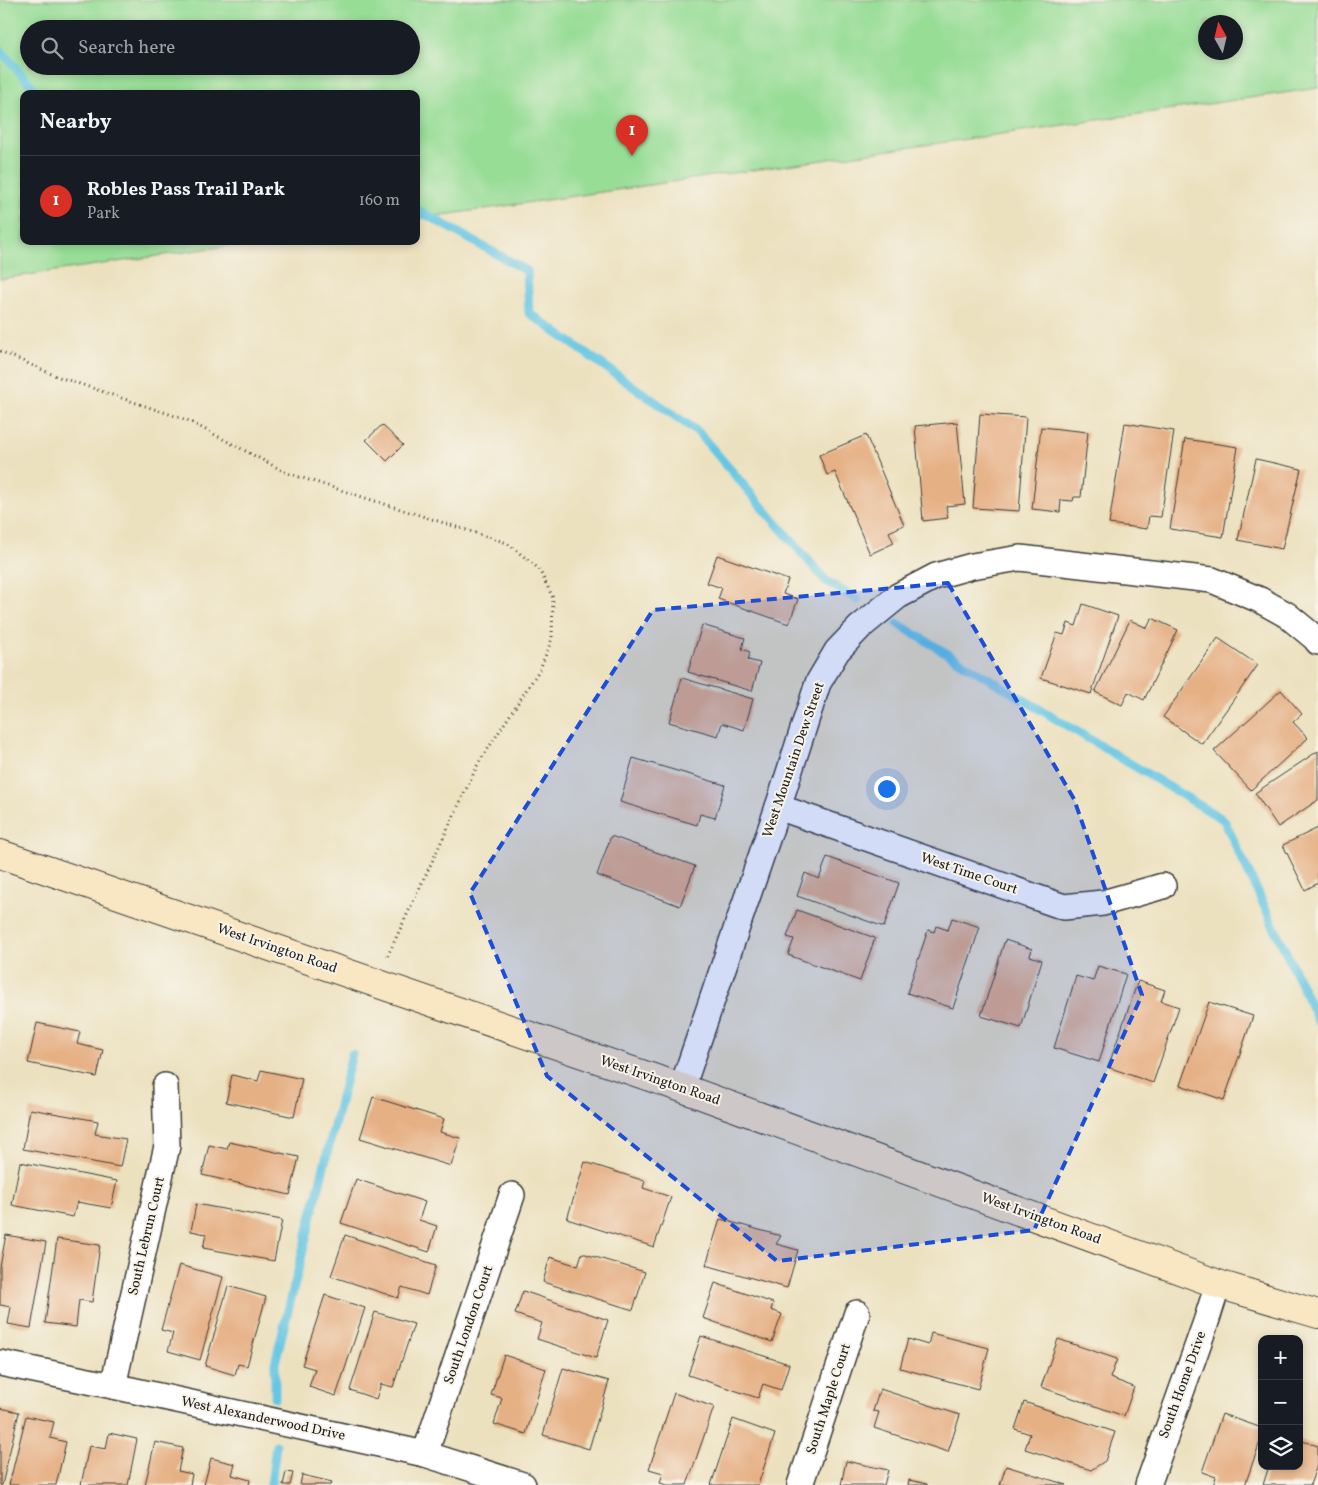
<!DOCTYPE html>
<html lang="en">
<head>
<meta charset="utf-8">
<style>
	:root { --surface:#171b24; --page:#20242c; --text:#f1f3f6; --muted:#9ea1a6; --line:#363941; --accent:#d93025 }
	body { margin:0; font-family:Vollkorn,serif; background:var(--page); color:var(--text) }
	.controls { position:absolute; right:15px; bottom:15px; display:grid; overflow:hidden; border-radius:10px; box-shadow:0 2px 8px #0003 }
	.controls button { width:45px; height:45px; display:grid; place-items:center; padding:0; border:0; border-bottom:1px solid var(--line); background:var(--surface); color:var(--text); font:25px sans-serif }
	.compass { position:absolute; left:1198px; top:15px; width:45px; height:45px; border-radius:50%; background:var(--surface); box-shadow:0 2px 8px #0003; rotate:352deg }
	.you { position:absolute; left:886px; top:788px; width:18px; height:18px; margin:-12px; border:4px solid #fff; border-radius:50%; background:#1a73e8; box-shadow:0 0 0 8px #1a73e833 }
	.badge { display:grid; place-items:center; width:32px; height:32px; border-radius:50%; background:var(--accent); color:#fff; font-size:16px; font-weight:700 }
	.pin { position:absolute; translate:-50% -41px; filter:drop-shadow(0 1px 2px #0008) }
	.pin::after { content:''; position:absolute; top:26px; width:18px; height:15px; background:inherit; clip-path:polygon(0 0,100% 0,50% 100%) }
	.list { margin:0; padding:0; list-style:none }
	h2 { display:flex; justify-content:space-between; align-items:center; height:65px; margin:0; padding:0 20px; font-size:21px }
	h2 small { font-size:16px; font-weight:400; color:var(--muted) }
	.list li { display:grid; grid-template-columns:32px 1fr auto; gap:15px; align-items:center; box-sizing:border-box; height:90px; padding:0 20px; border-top:1px solid var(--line) }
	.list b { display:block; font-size:19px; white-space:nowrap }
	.list p { margin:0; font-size:16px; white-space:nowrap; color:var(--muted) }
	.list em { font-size:16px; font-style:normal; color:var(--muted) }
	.icon { flex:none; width:28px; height:28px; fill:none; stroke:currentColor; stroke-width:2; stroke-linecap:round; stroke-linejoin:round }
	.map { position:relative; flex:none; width:1318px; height:1485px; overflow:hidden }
	.search { position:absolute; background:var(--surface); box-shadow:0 2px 8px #0003; left:20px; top:20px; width:400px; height:55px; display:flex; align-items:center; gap:12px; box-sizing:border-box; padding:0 18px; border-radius:28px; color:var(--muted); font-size:19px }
	.panel { position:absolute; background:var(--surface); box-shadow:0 2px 8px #0003; left:20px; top:90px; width:400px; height:155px; border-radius:10px }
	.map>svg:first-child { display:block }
</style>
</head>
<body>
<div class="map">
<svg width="1318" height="1485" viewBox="0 0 1318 1485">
	<rect width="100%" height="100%" fill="#f7f3e8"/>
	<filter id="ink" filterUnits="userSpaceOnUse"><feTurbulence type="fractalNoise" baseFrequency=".02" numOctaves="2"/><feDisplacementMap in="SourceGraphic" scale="10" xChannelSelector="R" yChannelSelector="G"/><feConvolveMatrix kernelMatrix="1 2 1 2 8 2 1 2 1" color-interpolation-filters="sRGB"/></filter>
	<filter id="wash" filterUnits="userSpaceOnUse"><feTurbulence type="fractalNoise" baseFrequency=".0096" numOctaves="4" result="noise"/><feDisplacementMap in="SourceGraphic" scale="20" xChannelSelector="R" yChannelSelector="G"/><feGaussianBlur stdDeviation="1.12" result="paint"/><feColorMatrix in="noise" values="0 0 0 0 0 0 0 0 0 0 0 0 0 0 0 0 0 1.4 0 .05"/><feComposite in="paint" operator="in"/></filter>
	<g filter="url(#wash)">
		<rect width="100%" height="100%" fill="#ece1bf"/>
		<path fill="#97dd96" stroke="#5a7c59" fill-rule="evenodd" d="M 0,0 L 1318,0 L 1318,88 L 416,219 L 416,94 L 24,94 L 24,241 L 260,241 L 0,279 ZM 1206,22 L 1236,22 L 1236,52 L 1206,52 ZM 29,29 L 411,29 L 411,66 L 29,66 Z"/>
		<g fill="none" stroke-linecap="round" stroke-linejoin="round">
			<g stroke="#65c6e3" stroke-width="9">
				<polyline points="0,50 39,94"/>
				<polyline points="416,209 527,271 529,313 698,432 826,581 858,600"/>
				<polyline points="898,624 1224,820 1318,1021"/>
				<polyline points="275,1398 275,1363 352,1054"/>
				<polyline points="271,1485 276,1445"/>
			</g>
		</g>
		<g id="blocks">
			<g fill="#e6b085">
				<polygon points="980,414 1026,417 1019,511 973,508"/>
				<polygon points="957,422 965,504 946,506 948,518 923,521 915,426"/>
				<polygon points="1125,423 1174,431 1161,517 1149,516 1147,529 1109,524"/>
				<polygon points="382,425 403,445 387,461 366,440"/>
				<polygon points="1041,427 1088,432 1081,497 1074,497 1073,501 1061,500 1060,512 1032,509"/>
				<polygon points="866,435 904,525 889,532 894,543 870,554 835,472 827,475 819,455"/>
				<polygon points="1185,439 1238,447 1223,537 1170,529"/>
				<polygon points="1256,459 1301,469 1282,549 1238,540"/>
				<polygon points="717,555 788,580 783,594 798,599 789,624 718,599 722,588 707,583"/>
				<polygon points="1083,604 1118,616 1091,694 1041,678 1057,633 1064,635 1068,623 1076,626"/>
				<polygon points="1152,618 1178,630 1144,700 1128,692 1122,705 1095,692 1130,620 1147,628"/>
				<polygon points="702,625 745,638 742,649 750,652 748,660 760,663 752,691 688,672"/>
				<polygon points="1218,638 1258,665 1202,744 1163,717"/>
				<polygon points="682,678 753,699 744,730 722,723 718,736 669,722"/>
				<polygon points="1281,690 1302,714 1293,722 1308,738 1251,790 1214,751"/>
				<polygon points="1318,751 1318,800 1278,827 1255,793"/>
				<polygon points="633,758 725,785 715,818 700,814 697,825 620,802"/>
				<polygon points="1318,828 1318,883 1305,890 1283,845"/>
				<polygon points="611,836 695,866 680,906 597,875"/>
				<polygon points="827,857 899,883 884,927 797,896 805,873 819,879"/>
				<polygon points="797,910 875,938 860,981 788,955 794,939 787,937"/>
				<polygon points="952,918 980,927 953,1008 907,993 928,930 934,932 936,926 948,930"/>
				<polygon points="1005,940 1032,949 1030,956 1042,960 1021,1028 981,1016"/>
				<polygon points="1098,966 1126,974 1099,1062 1054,1048 1076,976 1093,981"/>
				<polygon points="1138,981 1165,990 1161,1001 1179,1007 1153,1083 1108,1067"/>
				<polygon points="1209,1002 1253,1016 1224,1100 1180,1085"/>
				<polygon points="37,1023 80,1032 77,1044 103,1050 97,1077 28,1063"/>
				<polygon points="261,1070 302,1079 294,1117 226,1102 232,1075 258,1081"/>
				<polygon points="373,1097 444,1119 440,1132 460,1138 451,1166 360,1138"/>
				<polygon points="30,1109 98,1121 95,1134 126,1139 120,1167 23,1149"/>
				<polygon points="229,1142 299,1157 290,1195 202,1175 209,1145 227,1149"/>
				<polygon points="20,1162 117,1181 111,1208 77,1202 73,1217 12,1205"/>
				<polygon points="585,1162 645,1181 643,1188 671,1197 654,1247 567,1219"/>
				<polygon points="356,1179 425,1202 419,1220 437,1226 429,1252 341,1223"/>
				<polygon points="196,1204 282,1220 274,1261 203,1248 206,1234 191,1231"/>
				<polygon points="720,1219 781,1236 776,1244 798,1250 787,1288 706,1265"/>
				<polygon points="6,1235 46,1242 31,1328 8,1324 11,1307 0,1305 0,1267"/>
				<polygon points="345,1235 436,1265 427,1295 402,1287 398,1298 331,1276"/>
				<polygon points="57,1239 100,1245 92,1302 79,1300 76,1327 45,1323"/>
				<polygon points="582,1253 645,1272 633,1310 543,1282 550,1257 578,1266"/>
				<polygon points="179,1265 223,1277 200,1360 168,1351 173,1333 161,1330"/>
				<polygon points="715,1283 773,1303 771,1310 782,1314 772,1342 703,1318"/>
				<polygon points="228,1286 266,1297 247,1366 238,1364 235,1375 205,1366"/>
				<polygon points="523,1291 608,1320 596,1358 537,1339 542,1323 515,1314"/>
				<polygon points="325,1295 365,1308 336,1396 309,1387 315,1369 302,1365"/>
				<polygon points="375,1312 414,1324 393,1387 381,1384 376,1399 350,1390"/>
				<polygon points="931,1333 989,1348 978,1389 900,1368 908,1339 928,1345"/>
				<polygon points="701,1336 789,1364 781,1390 763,1384 758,1398 688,1375"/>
				<polygon points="1058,1339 1117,1359 1110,1378 1134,1387 1124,1416 1041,1387"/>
				<polygon points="504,1355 546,1369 526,1434 494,1424 502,1398 491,1395"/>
				<polygon points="563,1368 609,1381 589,1449 543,1435"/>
				<polygon points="880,1389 960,1415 948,1452 874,1428 879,1412 873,1411"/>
				<polygon points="674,1393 714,1407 687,1485 667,1485 660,1483 663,1473 649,1469"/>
				<polygon points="1024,1402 1115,1432 1105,1461 1091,1470 1025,1449 1030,1434 1015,1429"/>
				<polygon points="0,1408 19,1412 2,1485 0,1485"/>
				<polygon points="1222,1414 1262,1428 1262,1436 1245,1485 1213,1485 1216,1477 1202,1472"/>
				<polygon points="26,1416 54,1422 50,1438 66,1442 56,1485 9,1485"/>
				<polygon points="733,1419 775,1434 758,1485 711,1485"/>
				<polygon points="109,1433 137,1439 128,1485 81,1485 89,1446 106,1449"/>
				<polygon points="1299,1440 1318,1446 1318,1462 1310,1485 1263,1485 1269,1466 1299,1466"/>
				<polygon points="155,1442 183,1448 178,1471 192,1474 190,1485 145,1485"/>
				<polygon points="211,1458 235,1464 232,1475 250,1480 249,1485 204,1485"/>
				<polygon points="846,1461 888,1470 884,1485 841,1485"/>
				<polygon points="1006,1466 1067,1485 1000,1485"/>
				<polygon points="286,1472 293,1473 290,1485 283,1485"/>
				<polygon points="302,1475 332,1482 331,1485 300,1485"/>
				<polygon points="909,1480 927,1484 927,1485 908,1485"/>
			</g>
		</g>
	</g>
	<g filter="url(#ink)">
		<use href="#blocks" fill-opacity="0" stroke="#3b3a34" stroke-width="1"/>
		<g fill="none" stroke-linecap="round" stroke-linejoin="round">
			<defs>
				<g id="minor">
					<polyline points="778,807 1064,907 1103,903 1163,886"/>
					<polyline points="682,1088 778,807 818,683 837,651 860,627 898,596 936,576 972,566 1020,558 1212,580 1260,600 1287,615 1315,638 1318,642"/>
					<polyline points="0,1363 113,1386 425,1454 523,1485"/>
					<polyline points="113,1386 167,1146 165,1086"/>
					<polyline points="425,1454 512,1195"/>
					<polyline points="800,1485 857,1313"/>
					<polyline points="1148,1485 1206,1322 1218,1284"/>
				</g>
				<polyline id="secondary" points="0,854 682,1088 1218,1284 1318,1314"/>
			</defs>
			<use href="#minor" stroke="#3b3a34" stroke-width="28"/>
			<use href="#secondary" stroke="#3b3a34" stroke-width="30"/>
			<polyline stroke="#3b3a34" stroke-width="3" stroke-dasharray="1 4" stroke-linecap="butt" points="0,351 56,376 187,420 287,473 507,543 539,569 553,598 552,639 540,669 478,764 387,957"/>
			<use href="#minor" stroke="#fff" stroke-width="25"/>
			<use href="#secondary" stroke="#f9e7c3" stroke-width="28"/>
		</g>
	</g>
	<path fill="#1d4ed8" fill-opacity="0.2" stroke="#1d4ed8" stroke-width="4" stroke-dasharray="10 6" stroke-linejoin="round" d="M 948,583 L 1074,799 L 1142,995 L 1034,1230 L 777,1261 L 547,1076 L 470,893 L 653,610 Z"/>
	<g text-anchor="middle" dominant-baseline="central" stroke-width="4" stroke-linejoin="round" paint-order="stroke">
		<g font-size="14" fill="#1c1c1c" stroke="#f7f3e8">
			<text transform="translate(794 760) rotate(-71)">West Mountain Dew Street</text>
			<text transform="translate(969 874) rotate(19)">West Time Court</text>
			<text transform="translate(277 949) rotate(19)">West Irvington Road</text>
			<text transform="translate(660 1081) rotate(19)">West Irvington Road</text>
			<text transform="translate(1041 1219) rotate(20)">West Irvington Road</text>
			<text transform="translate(147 1236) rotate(-77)">South Lebrun Court</text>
			<text transform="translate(469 1325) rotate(-71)">South London Court</text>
			<text transform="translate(1183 1385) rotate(-70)">South Home Drive</text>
			<text transform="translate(829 1399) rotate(-72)">South Maple Court</text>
			<text transform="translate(263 1419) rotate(12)">West Alexanderwood Drive</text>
		</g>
	</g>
</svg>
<div class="controls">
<button>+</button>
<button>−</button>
<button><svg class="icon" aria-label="layers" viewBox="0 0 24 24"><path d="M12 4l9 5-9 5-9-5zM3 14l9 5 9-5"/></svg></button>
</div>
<svg class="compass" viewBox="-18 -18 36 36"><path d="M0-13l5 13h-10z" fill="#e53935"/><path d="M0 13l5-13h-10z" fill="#9ea1a6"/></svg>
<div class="you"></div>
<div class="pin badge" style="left:632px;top:156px">1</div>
<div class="search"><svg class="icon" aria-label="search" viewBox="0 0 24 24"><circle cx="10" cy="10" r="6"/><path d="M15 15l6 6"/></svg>Search here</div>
<section class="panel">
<h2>Nearby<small></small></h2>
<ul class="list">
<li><span class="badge">1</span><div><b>Robles Pass Trail Park</b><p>Park</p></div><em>160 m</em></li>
</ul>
</section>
</div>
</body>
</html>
